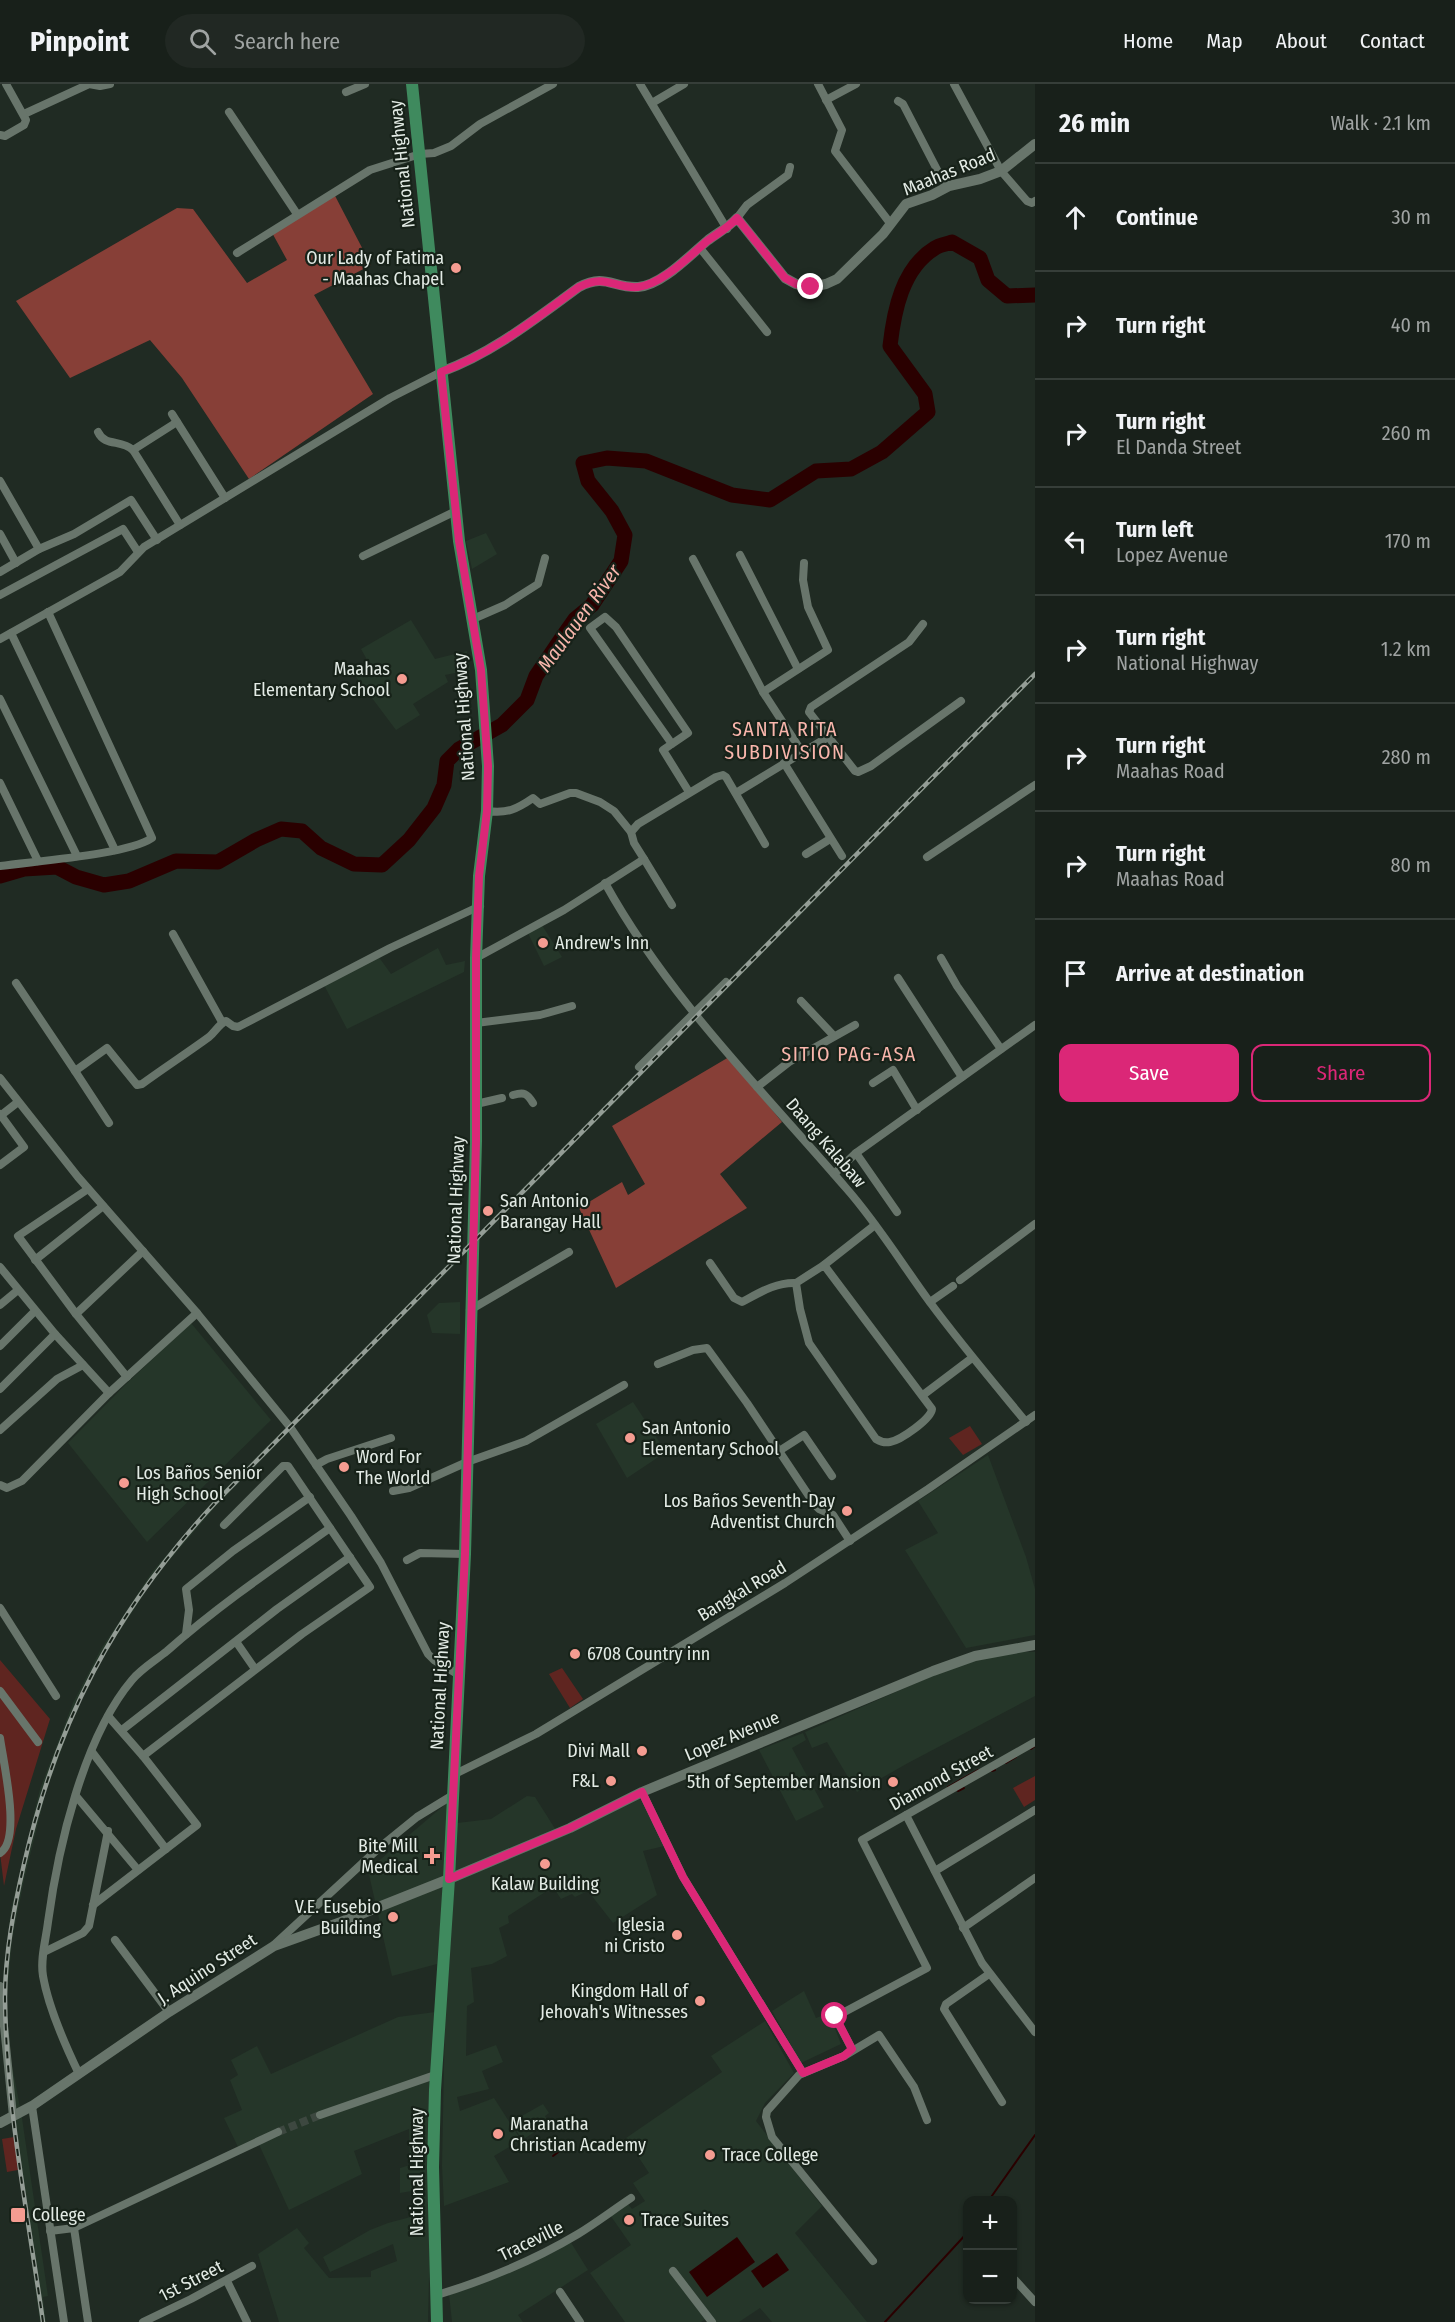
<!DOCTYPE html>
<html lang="en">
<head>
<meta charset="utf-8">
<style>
	:root { --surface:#18201a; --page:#212823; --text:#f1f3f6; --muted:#9fa3a2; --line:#363e39; --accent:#db2777 }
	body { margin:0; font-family:"Fira Sans Condensed",sans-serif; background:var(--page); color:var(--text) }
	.controls { position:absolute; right:18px; bottom:18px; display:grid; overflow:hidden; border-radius:12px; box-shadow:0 2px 4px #0004 }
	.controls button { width:54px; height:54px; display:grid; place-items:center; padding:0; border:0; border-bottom:2px solid var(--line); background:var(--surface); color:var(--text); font:30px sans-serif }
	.stop { position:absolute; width:18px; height:18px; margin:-14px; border:4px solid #db2777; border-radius:50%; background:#fff }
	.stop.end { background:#db2777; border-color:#fff; box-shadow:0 2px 6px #0008 }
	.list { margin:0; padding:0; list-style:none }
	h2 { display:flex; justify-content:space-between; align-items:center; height:78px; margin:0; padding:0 24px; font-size:26px }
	h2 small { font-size:20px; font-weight:400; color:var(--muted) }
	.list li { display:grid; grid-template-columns:39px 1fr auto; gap:18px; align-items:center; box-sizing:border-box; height:108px; padding:0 24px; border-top:2px solid var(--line) }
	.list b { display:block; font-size:22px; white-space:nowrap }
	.list p { margin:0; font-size:20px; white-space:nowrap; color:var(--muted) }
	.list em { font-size:20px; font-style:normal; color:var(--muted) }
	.actions { display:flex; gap:12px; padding:18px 24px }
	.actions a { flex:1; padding:14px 0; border:2px solid var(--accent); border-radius:12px; text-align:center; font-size:21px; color:var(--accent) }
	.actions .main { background:var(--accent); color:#fff }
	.icon { flex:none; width:33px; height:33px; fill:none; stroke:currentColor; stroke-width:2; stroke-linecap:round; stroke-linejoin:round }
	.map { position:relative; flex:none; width:1035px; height:2238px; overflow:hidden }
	header { display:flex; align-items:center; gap:36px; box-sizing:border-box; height:84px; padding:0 30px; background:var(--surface); border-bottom:2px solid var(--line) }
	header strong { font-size:28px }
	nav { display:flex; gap:33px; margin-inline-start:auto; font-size:21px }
	.search { width:420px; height:54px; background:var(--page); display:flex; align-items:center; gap:15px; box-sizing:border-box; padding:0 21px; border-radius:33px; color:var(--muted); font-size:22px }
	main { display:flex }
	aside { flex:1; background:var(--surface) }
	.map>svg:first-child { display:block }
</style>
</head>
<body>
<header>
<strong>Pinpoint</strong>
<div class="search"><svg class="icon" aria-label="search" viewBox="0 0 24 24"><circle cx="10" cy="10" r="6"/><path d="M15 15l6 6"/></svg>Search here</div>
<nav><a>Home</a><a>Map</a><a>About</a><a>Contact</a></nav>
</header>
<main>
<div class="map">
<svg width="1035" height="2238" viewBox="0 0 1035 2238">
	<rect width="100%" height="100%" fill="#202b23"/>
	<g fill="#253629">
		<polygon points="486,449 497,470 472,485 466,457"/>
		<polygon points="411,536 435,575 467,567 470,586 445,591 448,598 413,620 420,631 396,646 354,590 370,581 361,565"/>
		<polygon points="1035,586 1035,594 216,1422 156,1492 106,1568 78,1622 46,1707 24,1796 12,1856 7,1911 9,1965 22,2034 48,2212 43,2213 46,2238 40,2238 11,2035 1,1911 11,1825 40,1705 73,1619 101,1565 152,1488 212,1418"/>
		<polygon points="540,838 562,873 544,882 526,845"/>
		<polygon points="438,864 446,881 465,877 464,888 347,945 324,901 378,872 391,890"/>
		<polygon points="460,1218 460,1250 432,1249 427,1231 439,1219"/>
		<polygon points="191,1239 271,1336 147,1458 68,1359 125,1301"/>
		<polygon points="633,1318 666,1368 627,1394 596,1340"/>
		<polygon points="988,1371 1026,1473 1035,1505 1035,1551 966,1564 905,1466 938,1449 918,1417"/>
		<polygon points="1008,1568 1035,1568 1035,1612 908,1679 857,1708 827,1658 812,1664 805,1648 973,1574"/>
		<polygon points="803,1649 806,1656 792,1664 824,1723 796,1737 759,1666"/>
		<polygon points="641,1711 669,1761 643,1767 657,1811 613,1839 588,1807 575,1813 572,1810 561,1815 553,1803 508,1832 509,1839 499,1844 507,1872 492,1880 471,1884 474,1918 467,1922 466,1972 496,1961 503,1978 482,1987 489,2005 457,2013 460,2027 494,2014 521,2056 494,2072 509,2098 444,2122 442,2082 445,1931 457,1739 491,1735 527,1712 535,1713 559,1751"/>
		<polygon points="448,1718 445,1789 437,1880 392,1892 368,1786"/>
		<polygon points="804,1907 816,1934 829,1929 841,1960 801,1979 772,1927"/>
		<polygon points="435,1928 428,2238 279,2238 258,2170 297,2144 309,2159 304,2164 329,2194 371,2193 371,2187 397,2177 393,2160 330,2188 323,2173 370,2146 388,2139 418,2131 412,2107 400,2109 400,2084 410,2081 409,2045 354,2067 362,2090 289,2126 256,2054 238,2063 224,2034 242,2026 230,1996 238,1991 231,1976 257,1962 271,1990 398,1933"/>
		<polygon points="765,1937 794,1989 765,2019 756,2037 822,2122 795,2149 867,2238 772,2238 760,2224 739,2238 715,2238 710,2232 701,2238 625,2238 590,2189 631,2161 610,2131 627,2119 632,2125 645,2117 633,2099 649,2089 626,2054 722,1988 711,1972"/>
		<polygon points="543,2020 549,2029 545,2032 549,2039 522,2056 511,2038"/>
		<polygon points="570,2157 588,2186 518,2231 523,2238 452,2238 449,2210"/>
	</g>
	<g fill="#5f2520">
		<polygon points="970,1342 982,1360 963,1371 949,1354"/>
		<polygon points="0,1576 50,1635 16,1745 4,1802 0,1769"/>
		<polygon points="562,1584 583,1615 570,1624 549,1590"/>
		<polygon points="1035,1692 1035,1716 1024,1723 1013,1704"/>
		<polygon points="14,2053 18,2086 7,2088 2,2055"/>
	</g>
	<g fill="#873f37">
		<polygon points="332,106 371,181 314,211 373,310 249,395 182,294 150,256 70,294 16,217 177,124 193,125 247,199 287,176 270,145"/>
		<polygon points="729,973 782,1038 720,1090 747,1124 616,1204 579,1124 622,1098 628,1111 645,1100 612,1042"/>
	</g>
	<g fill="#2a0000">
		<polygon points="737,2153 755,2178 707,2213 689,2188"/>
		<polygon points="777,2169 789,2186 763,2204 751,2187"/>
	</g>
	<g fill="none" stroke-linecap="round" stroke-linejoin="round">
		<g stroke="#2a0000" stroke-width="2">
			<polyline points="1031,1665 1035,1662"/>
			<polyline points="1006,1679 1016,1673"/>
			<polyline points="992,1687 995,1686"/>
			<polyline points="948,1703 978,1686"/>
			<polyline points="958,1707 964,1704"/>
			<polyline points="553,2072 573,2057"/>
			<polyline points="989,2116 1035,2051"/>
			<polyline points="885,2238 968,2148"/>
		</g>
		<path stroke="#2a0000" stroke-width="15" d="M 0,792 L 24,785 L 57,783 L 76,793 L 104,801 L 129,797 L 176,777 L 218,778 L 256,756 L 281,745 L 302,747 L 321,764 L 354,780 L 382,781 L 409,756 L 434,724 L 444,701 L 447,677 L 459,665 L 502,641 L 527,616 L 536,592 L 561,555 L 575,535 L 592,521 L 621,477 L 625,451 L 612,427 L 588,397 L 583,379 L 607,374 L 646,377 L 732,411 L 770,416 L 816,387 L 851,385 L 882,368 L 928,328 L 925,310 L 890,262 C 894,227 902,184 935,164 C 939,161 947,160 952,158 L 980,174 L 988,196 L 1007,212 L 1035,211"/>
		<polyline stroke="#3d4840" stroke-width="8" stroke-dasharray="8 4" stroke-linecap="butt" points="278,2048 320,2031"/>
		<g stroke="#68756b" stroke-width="8">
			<polyline points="640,0 727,145"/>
			<polyline points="818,0 842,46 835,67 890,139"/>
			<polyline points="954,0 1001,87 1027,117 1032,119 1035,117"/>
			<polyline points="346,8 365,0"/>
			<polyline points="826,16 856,0"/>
			<polyline points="898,17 903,20 946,103"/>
			<polyline points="652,19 684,0"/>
			<polyline points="229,28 297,130"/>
			<polyline points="24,30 89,0 100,2 110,0"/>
			<polyline points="0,51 5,52 24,41 26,36 6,0"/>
			<polyline points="737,134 747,121 788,91 790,83"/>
			<polyline points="700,164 767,248"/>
			<polyline points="237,169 370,86 420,70 434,69 451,62 480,40 553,0"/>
			<polyline points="172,330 225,414"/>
			<path d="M 98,348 C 105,363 121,355 133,366 L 180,441"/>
			<polyline points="133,366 177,338"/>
			<polyline points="0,397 39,465"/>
			<polyline points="0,450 16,479"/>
			<polyline points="740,471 798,585"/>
			<polyline points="363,472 456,427"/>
			<polyline points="693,475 763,608 802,668"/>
			<polyline points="0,488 39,465 74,450 131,416 157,456"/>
			<polyline points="0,511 123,445 138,468"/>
			<polyline points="473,535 505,521 538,500 545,474"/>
			<polyline points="923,540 909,558 811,623 809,628 855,687 858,688 871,682 961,617"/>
			<polyline points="11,549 115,766"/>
			<polyline points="0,555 120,488 144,463 390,314 441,288"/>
			<polyline points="763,608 828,566 808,523 803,496 804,479"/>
			<polyline points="0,615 77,772"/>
			<polyline points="672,660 590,544 605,533 616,543 688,649 663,666 689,708"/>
			<polyline points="784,679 842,772"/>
			<polyline points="0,699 38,777"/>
			<polyline points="736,709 828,653"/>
			<path d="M 487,727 C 507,730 517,725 533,714 L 540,720 L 570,709 L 576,709 L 600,718 L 614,727 L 631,748"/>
			<polyline points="806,770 830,755"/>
			<polyline points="927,773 1035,701"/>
			<polyline points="644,775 672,821"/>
			<path d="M 0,782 C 35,777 127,771 152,754 L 48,528"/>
			<path d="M 605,799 C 668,913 762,1006 846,1104 C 877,1139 902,1180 929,1217 C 960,1259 993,1298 1026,1338"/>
			<polyline points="173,850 222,938"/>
			<polyline points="476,874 564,826 644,775 634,759 631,748 638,740 716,693 723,691 726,693 765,760"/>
			<polyline points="941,874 957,902 1001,965"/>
			<polyline points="898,894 962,993"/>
			<path d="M 16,899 L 75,987 L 107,964 L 137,1001 L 142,1000 C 164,984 187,969 209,953 C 215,948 219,940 226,937 L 233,942 L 238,943 L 390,864 L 480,822"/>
			<polyline points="801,917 834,952"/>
			<polyline points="476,939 540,931 572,922"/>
			<polyline points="639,983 726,898"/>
			<polyline points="75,987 109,1039"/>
			<polyline points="0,994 78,1093 197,1229 290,1343 351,1432 381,1479 428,1570 434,1576 459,1591"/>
			<polyline points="873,999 893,986 917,1026"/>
			<polyline points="757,1003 789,978 855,941"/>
			<path d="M 513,1011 C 524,1008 527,1009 533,1019"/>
			<polyline points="476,1020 502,1014"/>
			<polyline points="0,1030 24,1063 0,1081"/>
			<polyline points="0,1032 18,1018"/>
			<polyline points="856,1069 897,1128"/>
			<polyline points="834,1090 856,1069 1035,941"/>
			<polyline points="88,1105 18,1152 76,1230 127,1293"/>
			<polyline points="35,1176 103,1122"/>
			<path d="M 710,1179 L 734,1214 L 742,1218 C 759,1209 776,1198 796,1199"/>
			<path d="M 824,1181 L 932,1325 C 931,1335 901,1356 890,1358 C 885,1359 881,1358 876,1355 L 809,1259 L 800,1225 L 796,1199 Z"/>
			<polyline points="824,1181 875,1141"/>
			<polyline points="0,1183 55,1250 109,1309"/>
			<polyline points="960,1196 1035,1140"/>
			<polyline points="930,1218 953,1202"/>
			<polyline points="0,1221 18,1206"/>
			<polyline points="470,1226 569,1168"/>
			<polyline points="76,1230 143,1167"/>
			<polyline points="0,1262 35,1227"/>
			<polyline points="658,1280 693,1266 707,1264 747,1319 815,1421 819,1425 833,1431 850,1457"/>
			<polyline points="0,1305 55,1250"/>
			<polyline points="923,1311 972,1274"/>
			<polyline points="0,1346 57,1295 83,1281"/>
			<polyline points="779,1367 804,1351 832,1392"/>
			<polyline points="316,1381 327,1375 391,1354"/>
			<polyline points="0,1401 7,1404 22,1397 109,1309 197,1229"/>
			<polyline points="393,1407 409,1404 467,1378 526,1357 624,1301"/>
			<polyline points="407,1476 420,1469 465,1470"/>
			<polyline points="0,1524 56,1612"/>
			<polyline points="186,1550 189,1526 186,1505 233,1467 310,1413"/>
			<polyline points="237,1559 255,1585"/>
			<polyline points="0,1607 38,1658"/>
			<polyline points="122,1646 277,1525 350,1473"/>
			<path d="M 0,1654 C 3,1677 22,1756 0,1769"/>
			<polyline points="92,1668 166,1765"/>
			<polyline points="143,1672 302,1550 370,1503 288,1382 283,1382 224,1441"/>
			<polyline points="453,1691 536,1650 785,1499 928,1405 1035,1331"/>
			<polyline points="642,1708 683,1793 803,1989"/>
			<polyline points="76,1712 138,1786"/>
			<polyline points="906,1731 982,1879 1035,1948"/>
			<polyline points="935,1787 1035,1726"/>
			<polyline points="93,1821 197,1741 143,1672 108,1632"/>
			<polyline points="963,1844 1035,1794"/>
			<polyline points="115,1856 169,1928"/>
			<polyline points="275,1860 380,1763 417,1733 453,1711"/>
			<polyline points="44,1868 83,1849 89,1842 108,1747"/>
			<polyline points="989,1890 946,1920 944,1925 1002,2018"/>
			<polyline points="0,1902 13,2032"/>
			<polyline points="852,1965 835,1933 927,1884 862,1756 1035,1658"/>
			<path d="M 79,1990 C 66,1963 48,1921 43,1892 C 40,1875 46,1855 48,1838 C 58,1764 83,1654 132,1596 C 141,1585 156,1576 167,1567 C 218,1522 275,1483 330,1444"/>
			<polyline points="32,2022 64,2238"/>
			<polyline points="320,2031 435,1991"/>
			<polyline points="74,2144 88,2238"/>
			<polyline points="50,2147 74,2144 278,2048"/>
			<polyline points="873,2177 772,2053 766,2033 767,2027 799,1991 844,1972 879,1951 914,2003 927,2036"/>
			<polyline points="673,2187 712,2238"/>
			<polyline points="1015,2196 1035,2218"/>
			<polyline points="227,2197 247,2238"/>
			<polyline points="560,2208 580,2238"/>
			<path d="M 437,2211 C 486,2196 533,2177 578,2150 C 596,2139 613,2126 631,2114"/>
			<polyline points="143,2238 191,2215 252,2182"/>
		</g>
		<g stroke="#68756b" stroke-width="10">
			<path d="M 441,288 C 493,269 535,235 579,203 C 606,189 612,204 638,203 C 661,202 690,171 707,157 C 717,149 728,144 737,134 L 785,194 L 796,200 L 811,203 L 826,200 L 837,195 L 883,150 L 906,120 L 932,111 L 949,102 L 980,95 L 1001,87 L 1035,60"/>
			<polyline points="0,2039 32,2022 169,1928 274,1862 341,1838 449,1795 570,1744 642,1708 933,1587 975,1572 1035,1561"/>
		</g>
		<polyline stroke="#3f8a5e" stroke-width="12" points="412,0 459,457 481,586 488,682 487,727 479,792 476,874 476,1057 465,1470 449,1795 435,2006 433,2083 437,2238"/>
		<defs>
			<path id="rail" d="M 43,2238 C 28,2131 6,2023 5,1914 C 5,1869 14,1824 24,1780 C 57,1637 114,1528 214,1420 L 1035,590"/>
		</defs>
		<use href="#rail" stroke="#949d96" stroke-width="4.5"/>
		<use href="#rail" stroke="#172219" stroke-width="2" stroke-dasharray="7" stroke-linecap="butt"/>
	</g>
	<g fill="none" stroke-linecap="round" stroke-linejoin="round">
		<path stroke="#db2777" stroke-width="8" d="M 811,203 L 796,200 L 785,194 L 737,134 C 728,144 718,149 707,157 C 690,172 661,201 638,203 C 613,205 607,189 579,203 C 535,235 493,269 441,288 L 459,457 L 481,586 L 488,682 L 487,727 L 479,792 L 476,874 L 476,1057 L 465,1470 L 449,1795 L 570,1744 L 642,1708 L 683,1793 L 803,1989 L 844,1972 L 852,1965 L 835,1932"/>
	</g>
	<g fill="#f59c91" stroke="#172219" stroke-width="2">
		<circle cx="456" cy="184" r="6"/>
		<circle cx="402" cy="595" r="6"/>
		<circle cx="543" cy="859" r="6"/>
		<circle cx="488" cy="1127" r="6"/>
		<circle cx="630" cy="1354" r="6"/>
		<circle cx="344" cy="1383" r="6"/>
		<circle cx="124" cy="1399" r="6"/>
		<circle cx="847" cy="1427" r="6"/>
		<circle cx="575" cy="1570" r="6"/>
		<circle cx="642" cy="1667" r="6"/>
		<circle cx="611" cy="1697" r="6"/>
		<circle cx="893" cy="1698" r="6"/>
		<path d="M429 1763h6v6h6v6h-6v6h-6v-6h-6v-6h6z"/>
		<circle cx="545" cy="1780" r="6"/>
		<circle cx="393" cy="1833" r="6"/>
		<circle cx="677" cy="1851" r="6"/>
		<circle cx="700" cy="1917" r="6"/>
		<circle cx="498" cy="2050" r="6"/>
		<circle cx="710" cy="2071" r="6"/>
		<rect x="10" y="2123" width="16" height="16" rx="3"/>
		<circle cx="629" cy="2136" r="6"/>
	</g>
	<g text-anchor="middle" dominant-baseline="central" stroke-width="4.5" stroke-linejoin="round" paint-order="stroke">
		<g font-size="18" fill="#e3ebe5" stroke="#172219">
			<text transform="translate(402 80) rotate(-96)">National Highway</text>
			<text transform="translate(949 88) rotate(-22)">Maahas Road</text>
			<text transform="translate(464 633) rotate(-94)">National Highway</text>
			<text transform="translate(826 1059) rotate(49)">Daang Kalabaw</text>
			<text transform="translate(456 1116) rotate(-88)">National Highway</text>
			<text transform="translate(742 1507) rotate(-31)">Bangkal Road</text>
			<text transform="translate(440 1602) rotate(-87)">National Highway</text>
			<text transform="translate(732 1652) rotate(-23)">Lopez Avenue</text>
			<text transform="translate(941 1694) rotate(-29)">Diamond Street</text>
			<text transform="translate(207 1885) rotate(-33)">J. Aquino Street</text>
			<text transform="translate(417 2088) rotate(-90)">National Highway</text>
			<text transform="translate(531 2157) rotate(-26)">Traceville</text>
			<text transform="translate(191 2197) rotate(-27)">1st Street</text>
		</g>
		<g font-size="18" fill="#e3ebe5" stroke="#172219" text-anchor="end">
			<text x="444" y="174">Our Lady of Fatima<tspan x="444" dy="21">- Maahas Chapel</tspan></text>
			<text x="390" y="585">Maahas<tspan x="390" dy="21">Elementary School</tspan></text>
			<text x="555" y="859" text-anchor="start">Andrew's Inn</text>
			<text x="500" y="1117" text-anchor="start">San Antonio<tspan x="500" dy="21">Barangay Hall</tspan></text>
			<text x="642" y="1344" text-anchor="start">San Antonio<tspan x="642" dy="21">Elementary School</tspan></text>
			<text x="356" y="1373" text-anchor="start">Word For<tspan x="356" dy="21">The World</tspan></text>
			<text x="136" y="1389" text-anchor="start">Los Baños Senior<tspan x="136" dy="21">High School</tspan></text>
			<text x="835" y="1417">Los Baños Seventh-Day<tspan x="835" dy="21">Adventist Church</tspan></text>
			<text x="587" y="1570" text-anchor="start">6708 Country inn</text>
			<text x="630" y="1667">Divi Mall</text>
			<text x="599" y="1697">F&amp;L</text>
			<text x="881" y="1698">5th of September Mansion</text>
			<text x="418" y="1762">Bite Mill<tspan x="418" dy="21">Medical</tspan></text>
			<text x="545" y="1800" text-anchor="middle">Kalaw Building</text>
			<text x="381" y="1823">V.E. Eusebio<tspan x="381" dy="21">Building</tspan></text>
			<text x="665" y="1841">Iglesia<tspan x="665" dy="21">ni Cristo</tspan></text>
			<text x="688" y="1907">Kingdom Hall of<tspan x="688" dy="21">Jehovah's Witnesses</tspan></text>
			<text x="510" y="2040" text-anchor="start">Maranatha<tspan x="510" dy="21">Christian Academy</tspan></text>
			<text x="722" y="2071" text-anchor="start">Trace College</text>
			<text x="32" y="2131" text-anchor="start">College</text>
			<text x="641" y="2136" text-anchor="start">Trace Suites</text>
		</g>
		<g font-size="20" font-style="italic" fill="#f8b6ac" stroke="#172219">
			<text transform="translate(579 534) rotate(-54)">Maulauen River</text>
		</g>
		<g font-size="20" letter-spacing="1.5" fill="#f9b6ac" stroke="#172219">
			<text x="785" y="645">SANTA RITA<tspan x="785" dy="23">SUBDIVISION</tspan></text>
			<text x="849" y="970">SITIO PAG-ASA</text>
		</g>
	</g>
</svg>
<div class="controls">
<button>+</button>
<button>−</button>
</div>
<div class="stop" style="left:835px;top:1932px"></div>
<div class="stop end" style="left:811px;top:203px"></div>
</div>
<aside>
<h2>26 min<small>Walk · 2.1 km</small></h2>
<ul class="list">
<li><svg class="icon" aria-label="ahead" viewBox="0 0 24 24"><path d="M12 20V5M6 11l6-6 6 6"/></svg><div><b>Continue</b></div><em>30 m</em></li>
<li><svg class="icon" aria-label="right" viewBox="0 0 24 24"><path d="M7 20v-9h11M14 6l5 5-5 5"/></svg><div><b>Turn right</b></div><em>40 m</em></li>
<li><svg class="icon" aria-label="right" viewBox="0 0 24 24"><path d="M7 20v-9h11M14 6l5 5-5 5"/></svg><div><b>Turn right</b><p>El Danda Street</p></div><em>260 m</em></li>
<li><svg class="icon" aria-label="left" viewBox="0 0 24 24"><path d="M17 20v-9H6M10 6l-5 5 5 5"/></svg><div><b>Turn left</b><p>Lopez Avenue</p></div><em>170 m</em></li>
<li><svg class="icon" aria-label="right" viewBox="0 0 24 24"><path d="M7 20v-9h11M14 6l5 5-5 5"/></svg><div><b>Turn right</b><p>National Highway</p></div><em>1.2 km</em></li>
<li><svg class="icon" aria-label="right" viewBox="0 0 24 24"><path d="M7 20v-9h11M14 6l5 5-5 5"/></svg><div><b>Turn right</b><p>Maahas Road</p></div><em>280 m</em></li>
<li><svg class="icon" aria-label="right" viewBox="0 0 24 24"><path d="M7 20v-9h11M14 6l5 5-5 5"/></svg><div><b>Turn right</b><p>Maahas Road</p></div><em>80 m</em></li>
<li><svg class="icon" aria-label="arrive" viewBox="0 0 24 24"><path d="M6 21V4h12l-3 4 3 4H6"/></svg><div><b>Arrive at destination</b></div></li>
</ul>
<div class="actions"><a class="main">Save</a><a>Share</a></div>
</aside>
</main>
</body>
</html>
